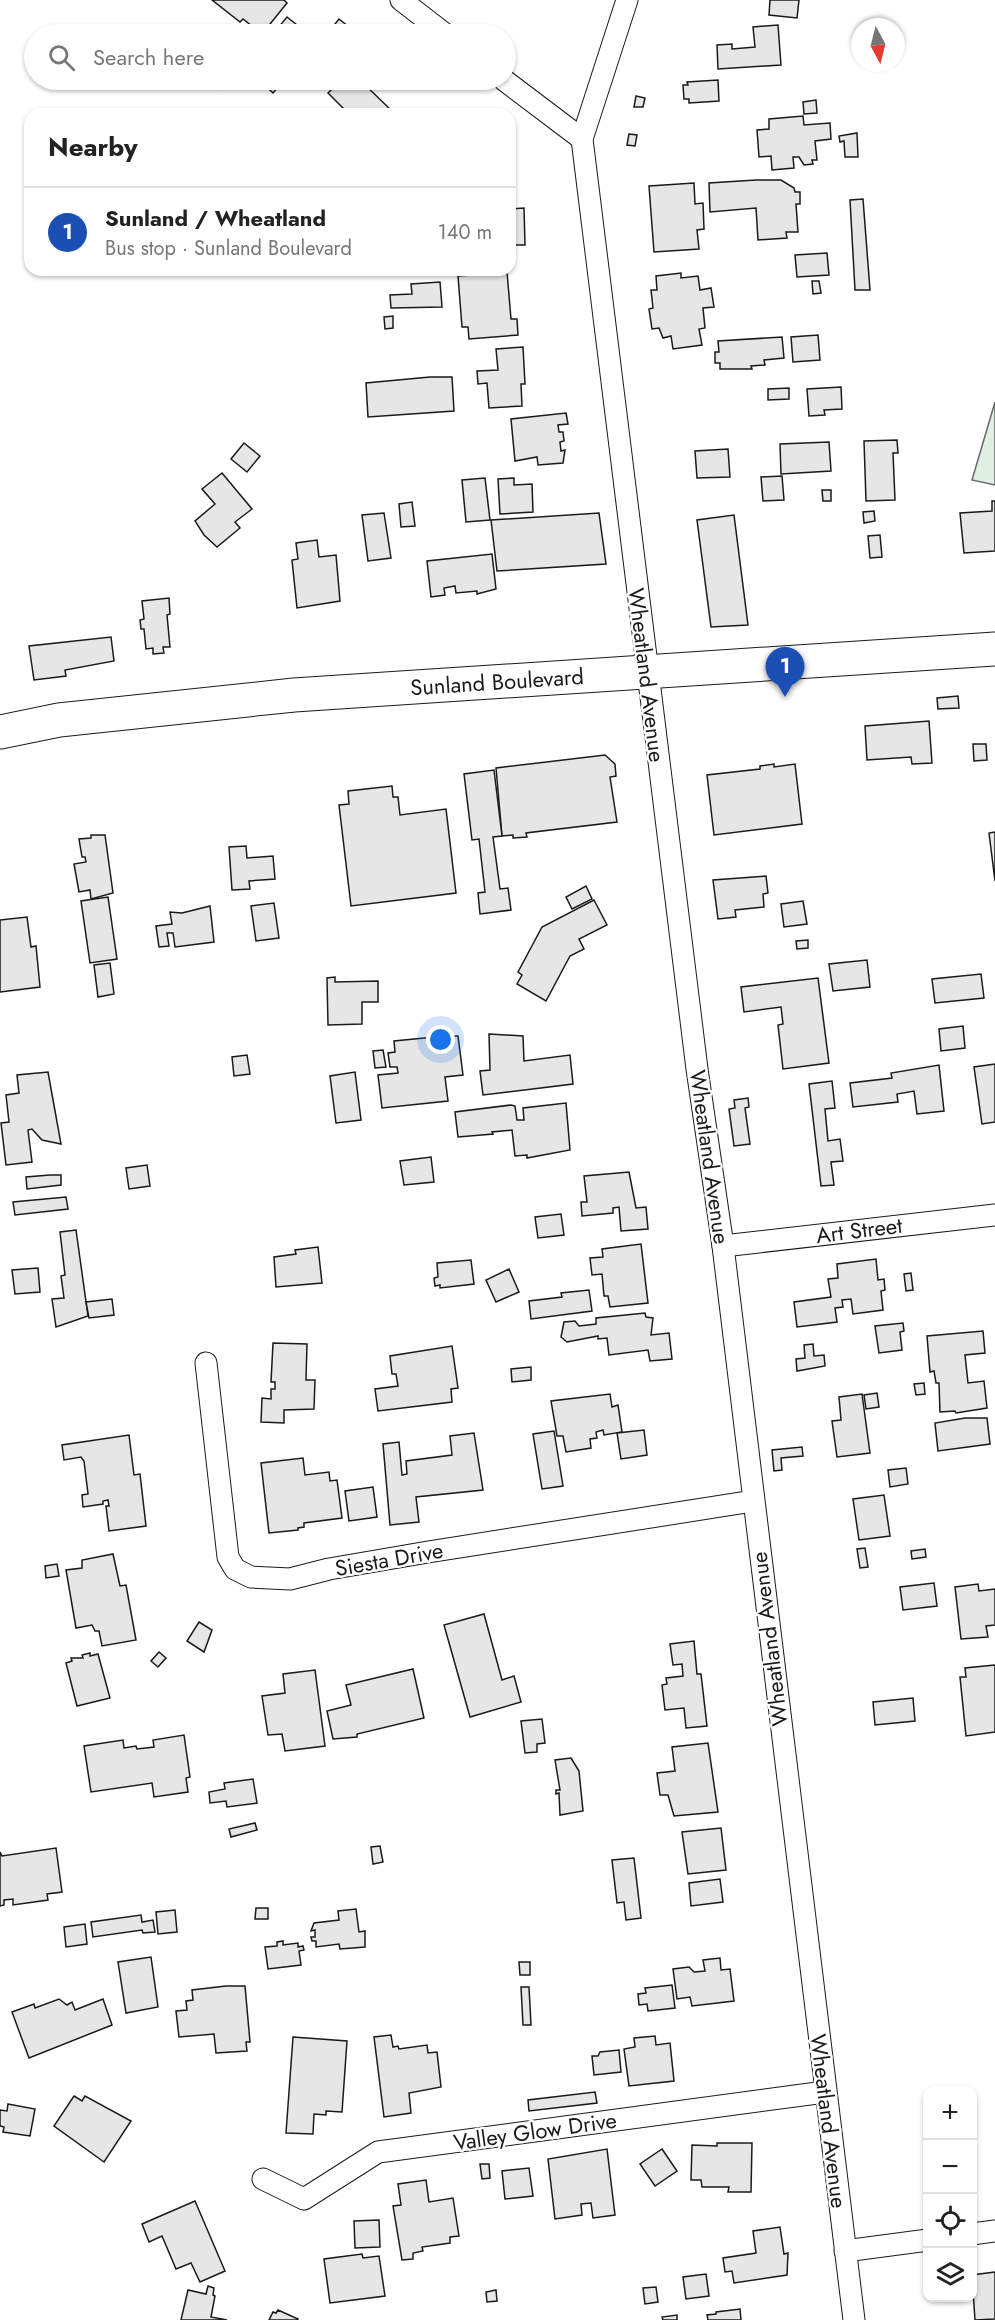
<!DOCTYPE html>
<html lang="en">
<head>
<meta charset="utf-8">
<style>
	:root { --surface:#fff; --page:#f2f2f2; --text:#222; --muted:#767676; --line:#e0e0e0; --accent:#7c3aed }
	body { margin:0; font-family:Jost,sans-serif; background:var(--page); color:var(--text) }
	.controls { position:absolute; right:18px; bottom:18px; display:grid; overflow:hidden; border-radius:12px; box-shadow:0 2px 4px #0004 }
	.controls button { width:54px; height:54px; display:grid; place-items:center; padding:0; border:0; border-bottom:2px solid var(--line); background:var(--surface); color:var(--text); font:30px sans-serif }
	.compass { position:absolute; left:851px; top:18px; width:54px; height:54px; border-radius:50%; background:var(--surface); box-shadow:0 2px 4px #0004; rotate:173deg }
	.you { position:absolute; left:441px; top:1040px; width:21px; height:21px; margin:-15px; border:4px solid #fff; border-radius:50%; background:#1a73e8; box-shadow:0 0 0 9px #1a73e833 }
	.badge { display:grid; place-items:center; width:39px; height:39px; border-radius:50%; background:var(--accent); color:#fff; font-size:20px; font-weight:700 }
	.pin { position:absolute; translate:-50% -50px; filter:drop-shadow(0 2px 3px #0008) }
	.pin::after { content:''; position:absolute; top:32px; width:21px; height:18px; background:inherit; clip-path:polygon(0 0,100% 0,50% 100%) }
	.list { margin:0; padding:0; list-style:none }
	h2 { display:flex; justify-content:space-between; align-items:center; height:78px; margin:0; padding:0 24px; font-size:26px }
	h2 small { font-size:20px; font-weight:400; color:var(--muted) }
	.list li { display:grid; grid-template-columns:39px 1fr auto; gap:18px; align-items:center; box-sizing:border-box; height:90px; padding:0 24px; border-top:2px solid var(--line) }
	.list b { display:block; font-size:22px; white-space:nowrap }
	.list p { margin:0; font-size:20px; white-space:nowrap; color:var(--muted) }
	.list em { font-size:20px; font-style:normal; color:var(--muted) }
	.icon { flex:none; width:33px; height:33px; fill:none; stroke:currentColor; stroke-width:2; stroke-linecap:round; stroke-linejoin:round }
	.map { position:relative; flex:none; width:995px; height:2320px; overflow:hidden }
	.search { position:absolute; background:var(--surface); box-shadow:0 2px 4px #0004; left:24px; top:24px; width:492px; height:66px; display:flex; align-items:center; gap:15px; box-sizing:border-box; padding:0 21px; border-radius:33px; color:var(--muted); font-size:22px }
	.panel { position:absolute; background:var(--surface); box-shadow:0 2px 4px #0004; left:24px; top:108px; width:492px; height:168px; border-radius:18px }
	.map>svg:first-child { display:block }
</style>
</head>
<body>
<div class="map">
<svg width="995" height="2320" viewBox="0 0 995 2320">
	<rect width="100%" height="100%" fill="#fff"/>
	<polygon fill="#e0efe3" stroke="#6a6a6a" stroke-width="1.5" points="995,402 995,485 972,480"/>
	<g fill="#e6e6e6" stroke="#1a1a1a" stroke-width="1.5">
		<polygon points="212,0 284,0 287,3 262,34 243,19 240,22"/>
		<polygon points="770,0 799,0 797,18 769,15"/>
		<polygon points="287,17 306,32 311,26 323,34 273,34"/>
		<polygon points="339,19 358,34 327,34"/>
		<polygon points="778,25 781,65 718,69 717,45 732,44 732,49 755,47 753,27"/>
		<polygon points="208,80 224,80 217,89"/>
		<polygon points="263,80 270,80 279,86 273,93 261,82"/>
		<polygon points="341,80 360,80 392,111 390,114 349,114 328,93"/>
		<polygon points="718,80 719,101 689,103 689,99 684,99 683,85 688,85 687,82"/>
		<polygon points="636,96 645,98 643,107 634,107"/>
		<polygon points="816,100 817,113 804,114 803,102"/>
		<polygon points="803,116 804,125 830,123 831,139 815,141 817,160 812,160 813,164 804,165 799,157 793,157 794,168 772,170 771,156 759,157 757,130 769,129 769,119"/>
		<polygon points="857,133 858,157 845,157 844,141 840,142 839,136"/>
		<polygon points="629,134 637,135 635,146 627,145"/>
		<polygon points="756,180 781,180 794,188 795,192 800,192 800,204 796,204 798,232 786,232 787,238 758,240 756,208 710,212 709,183"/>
		<polygon points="694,183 695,204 703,203 704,229 697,230 699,249 654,252 649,186"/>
		<polygon points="863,199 870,290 855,290 850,200"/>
		<polygon points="524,208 525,245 510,245 510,209"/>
		<polygon points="827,253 829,275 797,277 795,255"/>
		<polygon points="507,272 511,319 517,319 518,335 469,339 468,327 462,327 458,276"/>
		<polygon points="681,273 681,278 698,276 700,290 711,288 714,307 703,308 705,328 699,329 702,345 673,349 671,336 663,338 659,328 652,329 649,309 653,308 651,290 657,290 656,276"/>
		<polygon points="812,281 819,281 821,293 813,294"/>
		<polygon points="440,282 442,307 391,308 390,295 412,294 411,284"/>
		<polygon points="393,316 393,328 385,329 384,317"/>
		<polygon points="818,335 820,360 793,362 791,337"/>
		<polygon points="782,337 784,358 764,360 765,365 751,366 752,369 720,369 720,363 715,363 715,352 719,352 718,341"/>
		<polygon points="523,347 525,384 521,384 522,406 489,408 487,383 478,384 477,371 498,370 496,349"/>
		<polygon points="430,377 452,377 454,411 368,417 366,383"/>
		<polygon points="841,387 842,409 824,410 825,415 809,416 807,389"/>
		<polygon points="789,388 789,399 768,400 768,389"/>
		<polygon points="566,413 568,424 558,425 559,432 563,432 564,441 560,442 561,451 565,450 563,463 538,465 537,457 515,461 511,419"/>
		<polygon points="897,440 898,453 893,453 895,500 866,501 864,441"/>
		<polygon points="829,442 831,471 781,474 780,444"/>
		<polygon points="244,443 260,456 247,472 231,459"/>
		<polygon points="728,449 730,477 697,478 695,451"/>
		<polygon points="222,473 252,509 235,522 240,528 217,547 204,535 195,521 215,504 202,489"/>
		<polygon points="782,476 784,500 763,501 761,477"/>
		<polygon points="485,478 490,520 466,522 462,480"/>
		<polygon points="514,478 514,485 532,484 533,512 500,514 498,479"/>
		<polygon points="822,490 831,490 831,501 823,501"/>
		<polygon points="992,501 995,501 995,551 964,553 960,513 992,511"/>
		<polygon points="412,502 415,526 401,527 399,504"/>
		<polygon points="874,511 875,521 864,523 863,512"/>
		<polygon points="384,513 391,558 368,561 362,515"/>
		<polygon points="599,513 606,564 497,571 491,520"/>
		<polygon points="734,515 748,625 711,627 697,520"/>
		<polygon points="880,535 882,557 870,558 868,536"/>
		<polygon points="317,540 319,557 336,555 340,601 297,608 292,560 298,559 296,543"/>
		<polygon points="492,554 496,589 477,594 477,591 456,593 455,586 444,588 445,595 431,597 427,561"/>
		<polygon points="169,598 170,614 167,615 170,647 163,647 164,653 153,654 153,648 146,649 144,629 141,629 140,620 144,619 142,601"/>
		<polygon points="111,637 114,661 65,670 66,676 34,680 29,646"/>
		<polygon points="958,696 959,708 938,709 937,698"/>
		<polygon points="929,721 932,763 912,764 911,757 867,760 865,726"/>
		<polygon points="973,744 986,744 987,760 974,761"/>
		<polygon points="605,755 615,764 616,776 610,777 617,822 526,833 527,837 513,838 513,835 502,836 496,768"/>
		<polygon points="774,764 774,767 795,764 802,824 714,835 707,775 760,769 760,766"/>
		<polygon points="494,770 502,836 493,837 500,889 508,888 511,910 480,914 478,893 485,892 479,839 472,840 464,774"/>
		<polygon points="392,786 393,797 398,797 400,815 446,809 456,893 351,906 339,805 349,804 348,791"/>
		<polygon points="995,832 995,881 989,833"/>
		<polygon points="91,835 105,835 113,893 91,899 90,890 79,892 74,864 86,862 85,857 82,857 79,839 91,838"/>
		<polygon points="246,846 247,858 273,856 275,879 249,881 250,889 232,890 229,847"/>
		<polygon points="766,876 768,893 763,894 764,907 735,910 736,917 718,919 713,880"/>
		<polygon points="586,886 592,899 572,909 566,897"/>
		<polygon points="108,897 117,959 90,963 81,901"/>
		<polygon points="594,900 607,925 579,939 584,949 570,956 546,1001 517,984 522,975 518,972 542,927"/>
		<polygon points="803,901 807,924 784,927 781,904"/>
		<polygon points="274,903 279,938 256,941 251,906"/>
		<polygon points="210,906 214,942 175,947 173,933 167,933 169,946 159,947 156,926 172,924 170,912 182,913"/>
		<polygon points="27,917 31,947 36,946 40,987 0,992 0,920"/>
		<polygon points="808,940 808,948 797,949 796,941"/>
		<polygon points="867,960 870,987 833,991 829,964"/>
		<polygon points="110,963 114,994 98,997 94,965"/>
		<polygon points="981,974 984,998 935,1003 932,979"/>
		<polygon points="335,977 335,982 378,981 378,1002 362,1002 362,1024 328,1025 327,978"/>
		<polygon points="818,978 829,1063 783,1069 778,1025 783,1024 781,1007 744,1012 741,987"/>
		<polygon points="963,1026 965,1048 941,1051 939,1029"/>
		<polygon points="489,1034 523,1036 524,1061 570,1055 573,1084 483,1095 480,1071 490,1070"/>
		<polygon points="445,1036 458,1036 463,1075 445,1077 448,1101 382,1108 378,1075 398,1073 397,1067 390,1067 388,1053 395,1052 394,1041"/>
		<polygon points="383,1050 386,1067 375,1068 373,1051"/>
		<polygon points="247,1055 250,1074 234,1076 232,1057"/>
		<polygon points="995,1064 995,1122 982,1124 974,1067"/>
		<polygon points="939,1065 944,1111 917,1114 914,1091 897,1094 898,1102 853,1107 850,1083 892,1078 891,1073"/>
		<polygon points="48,1072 61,1144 42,1140 32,1129 28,1130 32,1162 6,1165 1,1123 9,1122 6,1095 19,1093 17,1075"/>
		<polygon points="355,1072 361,1120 336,1123 330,1076"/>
		<polygon points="832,1081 835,1108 825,1109 828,1141 840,1139 843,1161 831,1162 834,1185 821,1186 809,1084"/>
		<polygon points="748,1098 749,1107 745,1108 750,1144 734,1146 729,1109 735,1108 734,1100"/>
		<polygon points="566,1103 570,1150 527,1158 527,1155 515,1156 512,1130 492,1132 493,1134 458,1137 455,1112 511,1105 515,1106 517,1120 524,1120 523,1108"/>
		<polygon points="431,1157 434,1182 404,1185 400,1161"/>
		<polygon points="147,1165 150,1186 129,1189 126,1168"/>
		<polygon points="629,1172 636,1208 646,1207 648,1229 621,1231 619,1207 613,1208 613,1213 582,1216 581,1202 587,1202 584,1176"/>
		<polygon points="50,1175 61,1175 61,1185 27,1189 26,1177"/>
		<polygon points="66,1197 68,1209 15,1215 13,1202"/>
		<polygon points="561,1214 564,1235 538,1238 535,1217"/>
		<polygon points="76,1230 88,1316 56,1327 52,1299 64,1298 61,1276 65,1275 60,1232"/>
		<polygon points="641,1244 648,1303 610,1307 608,1296 604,1296 602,1274 592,1275 590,1258 603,1257 602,1249"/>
		<polygon points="318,1247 322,1283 276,1287 274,1257 296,1254 295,1250"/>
		<polygon points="876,1259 878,1280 884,1279 885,1290 881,1291 883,1310 853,1314 851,1299 842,1300 843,1307 835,1308 837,1322 797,1327 794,1302 831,1297 828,1279 838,1278 837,1264"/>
		<polygon points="471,1260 474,1284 440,1288 440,1285 435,1286 434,1278 438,1277 437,1263"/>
		<polygon points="38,1268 40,1292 15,1294 12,1270"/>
		<polygon points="509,1269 519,1292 496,1302 486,1280"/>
		<polygon points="911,1273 913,1290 906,1291 904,1274"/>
		<polygon points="589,1290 592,1311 531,1319 529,1301 562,1297 561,1293"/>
		<polygon points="112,1299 114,1315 89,1318 86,1302"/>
		<polygon points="645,1313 646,1317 653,1318 651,1335 669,1333 672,1359 650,1361 648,1350 609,1355 607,1338 598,1339 598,1336 567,1342 561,1337 564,1322 575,1321 579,1326 596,1324 596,1318"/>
		<polygon points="903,1323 904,1331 900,1332 902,1350 879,1353 875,1326"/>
		<polygon points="983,1331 985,1353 965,1355 968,1383 984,1381 987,1408 956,1413 955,1411 940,1412 939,1383 936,1383 934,1371 930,1372 927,1336"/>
		<polygon points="273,1343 307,1344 306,1380 315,1380 314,1409 284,1410 284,1423 261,1422 262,1398 271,1399 271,1389 275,1389 275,1382 271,1382"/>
		<polygon points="813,1344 814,1356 824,1355 825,1366 797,1371 796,1359 805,1358 804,1345"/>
		<polygon points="452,1346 458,1388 451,1389 452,1402 378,1411 375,1389 398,1386 396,1374 392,1374 390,1356"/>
		<polygon points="531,1367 531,1380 512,1382 511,1369"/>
		<polygon points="924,1383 925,1394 916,1395 914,1384"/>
		<polygon points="877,1393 879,1407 866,1409 864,1395"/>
		<polygon points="610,1394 612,1407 618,1405 622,1432 604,1435 603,1430 596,1432 597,1438 590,1439 591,1448 566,1452 563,1436 557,1436 551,1401"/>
		<polygon points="862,1394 870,1453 837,1457 832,1421 841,1420 839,1397"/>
		<polygon points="965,1418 987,1418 990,1444 938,1451 935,1423"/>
		<polygon points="644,1430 647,1455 621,1459 617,1433"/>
		<polygon points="554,1431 563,1486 542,1489 533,1434"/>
		<polygon points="474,1433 483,1490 416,1497 419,1522 390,1525 383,1444 399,1442 402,1475 407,1474 406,1461 452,1455 450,1436"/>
		<polygon points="129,1435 134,1475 140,1474 146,1526 109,1531 106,1506 109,1506 108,1500 103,1501 103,1504 83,1507 82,1495 88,1494 84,1461 81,1457 64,1460 62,1445"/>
		<polygon points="802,1447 803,1456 781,1458 782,1470 774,1471 772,1450"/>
		<polygon points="303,1458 305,1475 329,1472 330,1481 337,1480 342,1518 304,1523 304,1527 298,1528 298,1530 269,1533 261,1463"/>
		<polygon points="906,1468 908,1484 890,1487 888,1470"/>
		<polygon points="373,1487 377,1517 349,1521 345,1491"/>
		<polygon points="884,1495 890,1536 859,1540 853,1499"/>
		<polygon points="865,1548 868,1567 860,1568 857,1549"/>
		<polygon points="925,1549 926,1557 912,1559 911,1551"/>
		<polygon points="113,1554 120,1586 126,1585 136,1640 102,1646 99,1631 95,1631 92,1625 76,1628 66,1570 82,1568 82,1560"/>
		<polygon points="57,1564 59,1576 46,1578 45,1566"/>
		<polygon points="934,1583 937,1606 903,1610 900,1587"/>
		<polygon points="978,1584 979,1591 995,1589 995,1625 986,1626 988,1637 961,1639 955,1587"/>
		<polygon points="484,1614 502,1680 514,1676 521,1702 470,1717 444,1625"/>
		<polygon points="199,1622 212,1630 204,1652 187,1641"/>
		<polygon points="694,1641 697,1674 701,1674 707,1726 686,1728 684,1708 665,1710 662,1685 667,1684 666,1678 683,1676 682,1664 673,1665 670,1644"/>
		<polygon points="159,1652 166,1658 158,1667 151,1661"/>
		<polygon points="90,1653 90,1656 98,1654 110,1698 77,1706 66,1663 72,1661 71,1658 83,1658 82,1655"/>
		<polygon points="995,1665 995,1732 966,1736 960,1677 966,1677 965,1668"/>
		<polygon points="413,1669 424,1718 357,1734 357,1737 333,1739 327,1711 351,1705 346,1685"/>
		<polygon points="315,1670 325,1746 285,1751 282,1734 268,1735 262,1696 285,1693 283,1674"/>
		<polygon points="913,1698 915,1721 875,1725 873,1702"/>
		<polygon points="542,1719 545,1743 537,1744 537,1752 525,1753 521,1721"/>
		<polygon points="184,1735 190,1777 186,1778 188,1792 154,1797 152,1783 91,1792 84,1746 123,1740 124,1748 136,1746 137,1749 154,1747 153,1740"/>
		<polygon points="708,1743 718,1812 674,1816 668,1795 660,1795 657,1773 675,1771 672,1747"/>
		<polygon points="571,1758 579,1771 583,1811 560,1815 559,1793 556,1794 556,1790 560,1790 555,1760"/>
		<polygon points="253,1779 257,1803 227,1807 226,1801 210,1803 209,1792 225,1789 224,1783"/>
		<polygon points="255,1823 257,1830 231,1837 229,1829"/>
		<polygon points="721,1828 726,1870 688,1874 682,1832"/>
		<polygon points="380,1846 383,1862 373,1864 371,1847"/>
		<polygon points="56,1848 62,1892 47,1894 48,1900 13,1905 13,1899 4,1900 4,1905 0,1906 0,1852 2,1856"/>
		<polygon points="634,1858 641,1918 626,1920 624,1902 617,1903 612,1860"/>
		<polygon points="720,1879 723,1902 691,1906 689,1883"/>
		<polygon points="256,1908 268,1908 268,1919 255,1919"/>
		<polygon points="356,1909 359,1932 365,1931 365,1947 340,1949 339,1944 316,1947 316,1941 312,1941 311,1937 315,1937 315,1930 311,1931 314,1923 339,1920 338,1911"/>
		<polygon points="175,1910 177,1932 158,1934 156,1912"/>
		<polygon points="141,1915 142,1922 153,1920 155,1932 143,1933 142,1930 93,1937 91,1922"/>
		<polygon points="85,1924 87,1944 66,1947 64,1927"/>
		<polygon points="283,1941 283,1945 298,1943 298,1947 303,1946 304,1950 299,1951 301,1965 268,1969 265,1947 277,1946 277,1942"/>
		<polygon points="151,1957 158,2007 126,2013 118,1962"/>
		<polygon points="720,1958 721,1970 730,1969 734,2001 692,2006 690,1997 677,1999 673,1969 689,1967 694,1972 705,1971 703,1960"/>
		<polygon points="519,1962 530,1962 530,1975 520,1975"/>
		<polygon points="672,1985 675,2008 648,2011 647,2004 639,2005 638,1994 646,1993 645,1988"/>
		<polygon points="226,1986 245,1986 250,2042 246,2042 247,2051 216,2053 214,2034 179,2037 176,2011 187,2010 186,2001 193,2000 192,1990"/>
		<polygon points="521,1987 529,1987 531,2025 523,2025"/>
		<polygon points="59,1999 67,2005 72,2002 75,2010 103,1999 112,2025 29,2058 12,2012 34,2004 35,2008"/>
		<polygon points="391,2035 393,2047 398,2046 399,2049 427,2045 428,2053 437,2052 441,2087 409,2093 411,2113 384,2117 374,2037"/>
		<polygon points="655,2036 656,2045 670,2043 674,2081 629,2086 624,2049 635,2047 634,2038"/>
		<polygon points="293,2037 347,2041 342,2112 326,2111 326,2115 314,2114 313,2134 286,2133"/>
		<polygon points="619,2050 621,2072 594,2075 592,2056 598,2056 600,2052"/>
		<polygon points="595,2092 597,2103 529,2111 528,2100"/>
		<polygon points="74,2096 82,2101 85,2096 131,2121 104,2162 54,2126"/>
		<polygon points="8,2104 35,2109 30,2136 3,2132 4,2127 0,2126 0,2110 7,2111"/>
		<polygon points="717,2143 752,2143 751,2192 728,2192 729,2187 702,2187 701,2180 691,2180 692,2145 717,2146"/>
		<polygon points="607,2149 615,2215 593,2218 591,2203 581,2204 582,2215 555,2219 548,2159"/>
		<polygon points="662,2149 677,2171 655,2186 640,2164"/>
		<polygon points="480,2164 489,2164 490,2178 482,2179"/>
		<polygon points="529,2168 533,2196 505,2199 502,2171"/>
		<polygon points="426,2180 429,2202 453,2198 459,2236 450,2237 450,2243 422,2247 423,2251 413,2253 413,2259 402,2260 393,2206 401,2205 398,2184"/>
		<polygon points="195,2201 225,2271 200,2282 191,2263 176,2269 162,2236 149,2242 142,2224"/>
		<polygon points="379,2220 380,2247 355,2248 354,2221"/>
		<polygon points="780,2227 784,2254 788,2253 787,2275 734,2283 732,2271 725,2272 723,2258 756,2253 753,2231"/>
		<polygon points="362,2254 363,2258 379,2256 385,2296 330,2303 324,2259"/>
		<polygon points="995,2272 995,2319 975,2320 972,2275"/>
		<polygon points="706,2274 709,2296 686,2299 683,2277"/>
		<polygon points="208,2286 214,2288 213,2295 215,2296 211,2317 227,2320 181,2320 188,2290 206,2294"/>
		<polygon points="656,2287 658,2302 645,2304 643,2288"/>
		<polygon points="496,2290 497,2301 487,2302 486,2292"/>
		<polygon points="740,2309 741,2320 708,2320 707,2315 716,2314 716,2312"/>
		<polygon points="278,2310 298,2319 297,2320 269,2320 273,2312 276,2313"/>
		<polygon points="677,2315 677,2320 663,2320 662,2317"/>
	</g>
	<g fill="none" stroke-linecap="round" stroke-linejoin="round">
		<defs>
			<g id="street">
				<polyline points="401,0 445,34"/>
				<polyline points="627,0 582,139 697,1069 723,1246 854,2320"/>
				<polyline points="504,80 582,139"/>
				<polyline points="723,1246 995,1215"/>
				<polyline points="206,1363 228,1557 235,1569 251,1577 290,1579 329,1569 428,1552 753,1501"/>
				<polyline points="263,2179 304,2199 378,2152 825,2092"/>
				<polyline points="972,2234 995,2231"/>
				<polyline points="845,2251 928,2240"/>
			</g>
			<g id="primary">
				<path id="s1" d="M 0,732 L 59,720 L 294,695 L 995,649"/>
			</g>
		</defs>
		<use href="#street" stroke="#1a1a1a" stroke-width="23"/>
		<use href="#primary" stroke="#1a1a1a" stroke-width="35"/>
		<use href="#street" stroke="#fff" stroke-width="21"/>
		<use href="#primary" stroke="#fff" stroke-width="33"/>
	</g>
	<g text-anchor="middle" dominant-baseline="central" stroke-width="4.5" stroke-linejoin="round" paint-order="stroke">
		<g font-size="22" fill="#1a1a1a" stroke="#fff">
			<text transform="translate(647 675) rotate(83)">Wheatland Avenue</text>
			<text stroke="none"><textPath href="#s1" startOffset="500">Sunland Boulevard</textPath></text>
			<text transform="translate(710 1157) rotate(82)">Wheatland Avenue</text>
			<text transform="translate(859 1230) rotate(-7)">Art Street</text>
			<text transform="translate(389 1559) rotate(-10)">Siesta Drive</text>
			<text transform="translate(769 1639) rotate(-97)">Wheatland Avenue</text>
			<text transform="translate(829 2121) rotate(83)">Wheatland Avenue</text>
			<text transform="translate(535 2131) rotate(-8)">Valley Glow Drive</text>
		</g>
	</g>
</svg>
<div class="controls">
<button>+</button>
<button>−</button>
<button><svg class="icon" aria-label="locate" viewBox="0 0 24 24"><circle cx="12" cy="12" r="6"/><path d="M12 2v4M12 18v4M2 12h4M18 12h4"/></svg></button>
<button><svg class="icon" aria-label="layers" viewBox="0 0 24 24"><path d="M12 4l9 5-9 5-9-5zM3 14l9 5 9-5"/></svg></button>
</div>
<svg class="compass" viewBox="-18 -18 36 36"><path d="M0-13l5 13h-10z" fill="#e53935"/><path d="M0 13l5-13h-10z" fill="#767676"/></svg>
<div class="you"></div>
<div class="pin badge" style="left:785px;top:697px;background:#1a4fb4">1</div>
<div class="search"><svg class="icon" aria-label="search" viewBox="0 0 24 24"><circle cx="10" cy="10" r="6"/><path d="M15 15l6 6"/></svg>Search here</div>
<section class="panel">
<h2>Nearby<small></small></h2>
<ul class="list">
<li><span class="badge" style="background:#1a4fb4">1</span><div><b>Sunland / Wheatland</b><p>Bus stop · Sunland Boulevard</p></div><em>140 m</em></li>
</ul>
</section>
</div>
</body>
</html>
